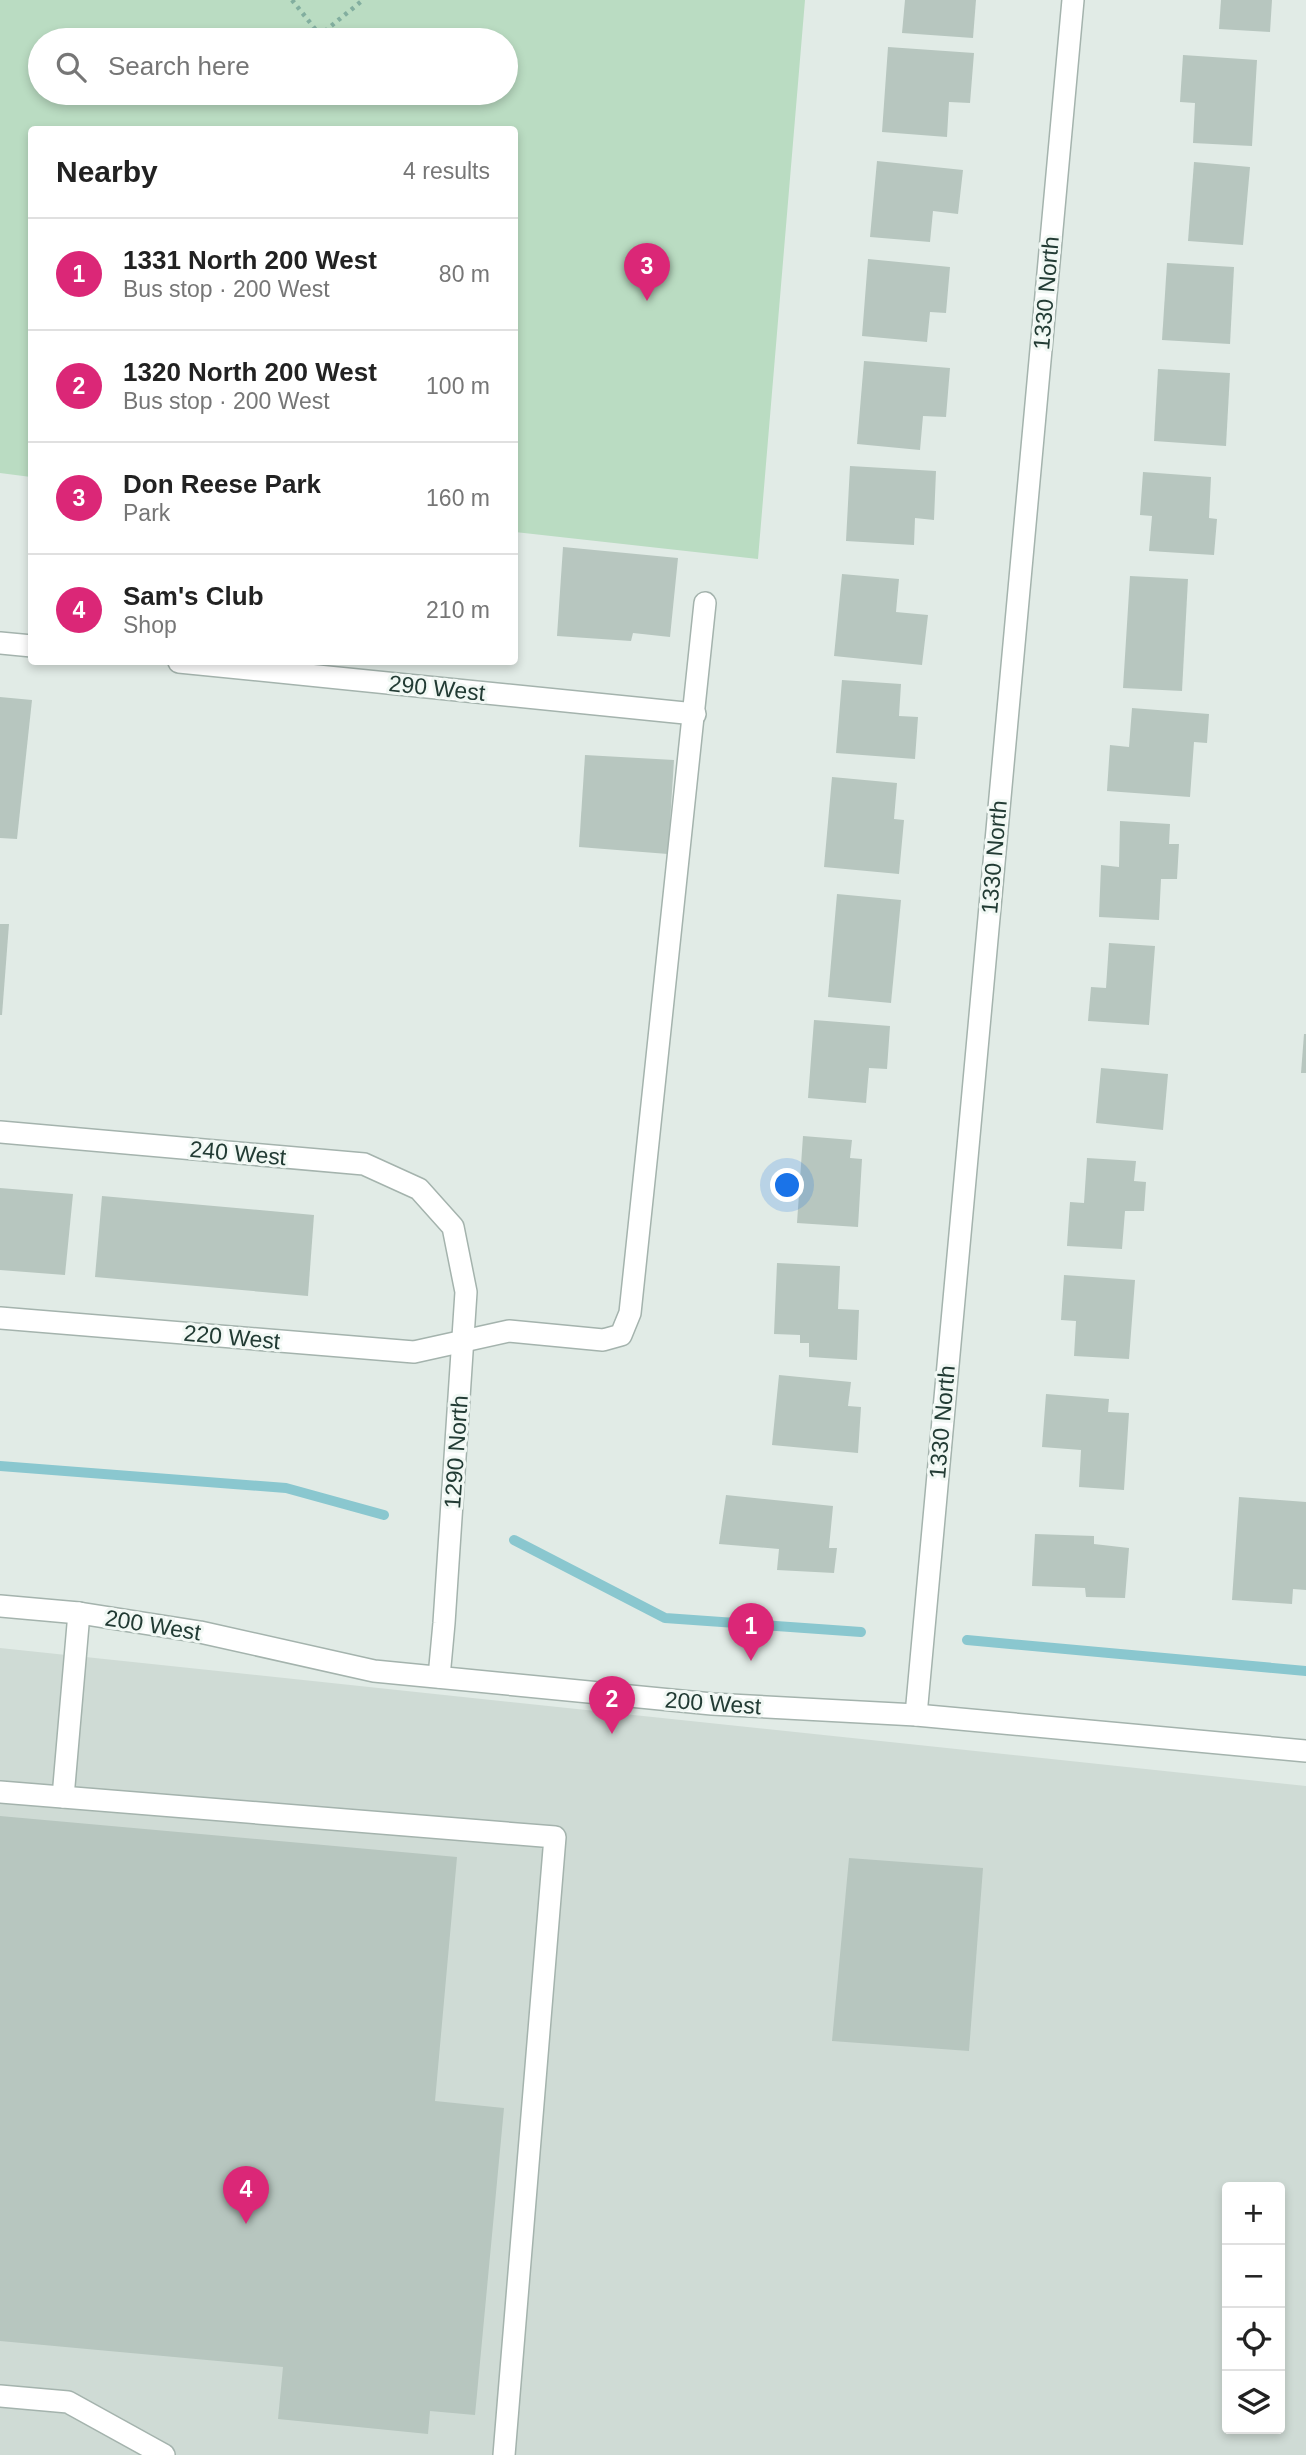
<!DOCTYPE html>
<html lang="en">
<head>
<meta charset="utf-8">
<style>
	:root { --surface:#fff; --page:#f2f2f2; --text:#222; --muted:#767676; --line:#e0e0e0; --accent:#db2777 }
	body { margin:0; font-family:Helvetica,sans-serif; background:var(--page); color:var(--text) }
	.controls { position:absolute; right:21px; bottom:21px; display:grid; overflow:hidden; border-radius:7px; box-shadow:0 4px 10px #0003 }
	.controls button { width:63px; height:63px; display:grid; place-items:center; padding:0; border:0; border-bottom:2px solid var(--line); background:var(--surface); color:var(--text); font:35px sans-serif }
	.you { position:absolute; left:788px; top:1186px; width:24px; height:24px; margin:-18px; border:5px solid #fff; border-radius:50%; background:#1a73e8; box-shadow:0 0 0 10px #1a73e833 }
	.badge { display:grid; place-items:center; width:46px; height:46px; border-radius:50%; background:var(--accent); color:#fff; font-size:23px; font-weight:700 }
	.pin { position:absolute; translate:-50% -58px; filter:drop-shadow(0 2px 4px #0008) }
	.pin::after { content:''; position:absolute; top:37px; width:24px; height:21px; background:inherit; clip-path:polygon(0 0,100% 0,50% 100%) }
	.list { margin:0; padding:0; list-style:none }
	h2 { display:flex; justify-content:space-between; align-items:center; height:91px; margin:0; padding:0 28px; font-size:30px }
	h2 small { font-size:23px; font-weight:400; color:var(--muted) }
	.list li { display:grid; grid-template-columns:46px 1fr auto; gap:21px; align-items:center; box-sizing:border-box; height:112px; padding:0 28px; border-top:2px solid var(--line) }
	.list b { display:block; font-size:26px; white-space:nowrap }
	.list p { margin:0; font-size:23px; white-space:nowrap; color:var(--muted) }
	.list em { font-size:23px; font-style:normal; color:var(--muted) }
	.icon { flex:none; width:38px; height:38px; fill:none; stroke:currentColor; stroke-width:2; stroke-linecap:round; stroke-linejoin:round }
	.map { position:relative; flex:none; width:1306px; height:2455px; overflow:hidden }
	.search { position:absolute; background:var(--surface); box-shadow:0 4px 10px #0003; left:28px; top:28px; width:490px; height:77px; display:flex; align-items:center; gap:18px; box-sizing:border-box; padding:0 24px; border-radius:38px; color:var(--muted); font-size:26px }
	.panel { position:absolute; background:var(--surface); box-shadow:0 4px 10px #0003; left:28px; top:126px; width:490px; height:539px; border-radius:7px }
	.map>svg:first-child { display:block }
</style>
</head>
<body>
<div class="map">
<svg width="1306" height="2455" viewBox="0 0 1306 2455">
	<rect width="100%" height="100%" fill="#e1ebe6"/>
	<path fill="#cfdbd5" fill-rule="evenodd" d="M 0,1648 L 1306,1786 L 1306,2455 L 0,2455 ZM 1227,2187 L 1280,2187 L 1280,2429 L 1227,2429 Z"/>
	<path fill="#badcc2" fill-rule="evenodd" d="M 0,0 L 805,0 L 758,559 L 515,532 L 514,130 L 32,130 L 31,477 L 0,473 ZM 40,40 L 506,40 L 506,93 L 40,93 Z"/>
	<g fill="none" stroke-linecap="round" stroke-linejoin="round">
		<g stroke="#8ac7cf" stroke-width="10">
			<polyline points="0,1466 286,1488 384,1515"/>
			<polyline points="514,1540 665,1618 861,1632"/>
			<polyline points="967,1640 1306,1671"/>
		</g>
	</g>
	<g fill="#b7c6bf">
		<polygon points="905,0 976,0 973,38 902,33"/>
		<polygon points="1221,0 1272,0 1270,32 1219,29"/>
		<polygon points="888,47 974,53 970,103 949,102 947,137 882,132"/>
		<polygon points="1183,55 1257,60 1252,146 1193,143 1195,103 1180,102"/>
		<polygon points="877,161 963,170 958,214 933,211 930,242 870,237"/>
		<polygon points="1194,162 1250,167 1243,245 1188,241"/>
		<polygon points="868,259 950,267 946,313 930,312 927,342 862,336"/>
		<polygon points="1167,263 1234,267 1230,344 1162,340"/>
		<polygon points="864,361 950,368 946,417 923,416 920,450 857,444"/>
		<polygon points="1158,369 1230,373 1226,446 1154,441"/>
		<polygon points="850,466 936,471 934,520 915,518 914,545 846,541"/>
		<polygon points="1143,472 1211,477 1209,518 1217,519 1214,555 1149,551 1152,516 1140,515"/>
		<polygon points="563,547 678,558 670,637 633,633 631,641 557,636"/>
		<polygon points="842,574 899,579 896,612 928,615 922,665 834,656"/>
		<polygon points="1130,576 1188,579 1182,691 1123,688"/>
		<polygon points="842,680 901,684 899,716 918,717 915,759 836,753"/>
		<polygon points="0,697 32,700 17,839 0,838"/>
		<polygon points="1132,708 1209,714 1207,743 1194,742 1190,797 1107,791 1110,745 1129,747"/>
		<polygon points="585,755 674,760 668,854 579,847"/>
		<polygon points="832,777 897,783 894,819 904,820 899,874 824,867"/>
		<polygon points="1120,821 1170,824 1169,844 1179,844 1177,879 1161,879 1159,920 1099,917 1101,865 1119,867"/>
		<polygon points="837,894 901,900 891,1003 828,997"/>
		<polygon points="0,924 9,924 2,1015 0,1015"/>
		<polygon points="1109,943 1155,946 1149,1025 1088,1021 1091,987 1106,988"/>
		<polygon points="814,1020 890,1026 887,1069 869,1068 866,1103 808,1098"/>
		<polygon points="1304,1034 1306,1034 1306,1073 1301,1073"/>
		<polygon points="1101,1068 1168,1074 1163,1130 1096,1123"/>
		<polygon points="803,1136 852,1140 850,1158 862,1159 858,1227 797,1223"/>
		<polygon points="1087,1158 1136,1161 1134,1181 1146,1182 1144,1211 1125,1211 1122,1249 1067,1246 1070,1202 1084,1203"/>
		<polygon points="0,1188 73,1194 65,1275 0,1270"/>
		<polygon points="102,1196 314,1215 308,1296 95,1277"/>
		<polygon points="777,1263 840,1266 838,1309 859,1310 857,1360 809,1357 809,1343 800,1343 800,1335 774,1334"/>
		<polygon points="1064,1275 1135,1280 1129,1359 1074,1356 1076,1321 1061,1320"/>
		<polygon points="779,1375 851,1382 848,1406 861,1407 858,1453 772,1445"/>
		<polygon points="1046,1394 1109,1399 1108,1412 1129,1413 1124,1490 1079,1487 1081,1450 1042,1447"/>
		<polygon points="726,1495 833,1506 829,1548 837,1548 834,1573 777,1570 779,1549 719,1544"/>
		<polygon points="1239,1497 1306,1502 1306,1590 1293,1589 1292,1604 1232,1600"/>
		<polygon points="1035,1534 1094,1536 1094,1544 1129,1548 1125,1598 1086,1597 1085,1588 1032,1586"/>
		<polygon points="0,1816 457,1857 435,2101 504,2108 475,2415 430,2411 428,2434 278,2419 283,2367 0,2341"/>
		<polygon points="849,1858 983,1868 969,2051 832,2041"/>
	</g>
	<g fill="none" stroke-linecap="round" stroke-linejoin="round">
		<defs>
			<g id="minor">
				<polyline points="0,643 32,646"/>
				<polyline points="179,662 695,714"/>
				<polyline points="0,1132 364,1164 419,1189 453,1227 466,1292 444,1623 439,1677"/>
				<polyline points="0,1318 414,1352 509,1331 603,1340 621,1335 630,1313 705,603"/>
				<polyline points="0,1606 79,1613 200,1632 374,1671 712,1704 916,1715 1306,1751"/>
				<polyline points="916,1715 1073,0"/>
				<polyline points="0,1792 555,1837 504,2455"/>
				<polyline points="63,1797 79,1613"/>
				<polyline points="0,2396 68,2402 164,2455"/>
			</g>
		</defs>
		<use href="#minor" stroke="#a4b3ad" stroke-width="24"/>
		<polyline stroke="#82ae9f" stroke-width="4.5" stroke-dasharray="3.5 5" stroke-linecap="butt" points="292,0 320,35 363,0"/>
		<use href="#minor" stroke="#fff" stroke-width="21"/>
	</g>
	<g text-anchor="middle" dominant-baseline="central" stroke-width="6" stroke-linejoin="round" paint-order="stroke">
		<g font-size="23" fill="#223b34" stroke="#f1f8f4">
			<text transform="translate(1046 293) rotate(-85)">1330 North</text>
			<text transform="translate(437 688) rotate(6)">290 West</text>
			<text transform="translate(994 857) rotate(-85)">1330 North</text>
			<text transform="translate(238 1153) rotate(5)">240 West</text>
			<text transform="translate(232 1337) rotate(5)">220 West</text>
			<text transform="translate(942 1422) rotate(-85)">1330 North</text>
			<text transform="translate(456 1452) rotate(-86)">1290 North</text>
			<text transform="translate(153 1625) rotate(9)">200 West</text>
			<text transform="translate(713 1703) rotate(4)">200 West</text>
		</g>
	</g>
</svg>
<div class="controls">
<button>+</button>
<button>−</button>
<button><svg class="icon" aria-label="locate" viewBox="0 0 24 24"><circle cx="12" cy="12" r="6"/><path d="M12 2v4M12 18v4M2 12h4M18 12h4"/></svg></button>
<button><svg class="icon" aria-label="layers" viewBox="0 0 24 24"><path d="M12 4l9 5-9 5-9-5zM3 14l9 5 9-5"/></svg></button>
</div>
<div class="you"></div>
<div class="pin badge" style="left:751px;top:1661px">1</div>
<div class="pin badge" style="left:612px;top:1734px">2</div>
<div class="pin badge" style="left:647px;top:301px">3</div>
<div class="pin badge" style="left:246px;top:2224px">4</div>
<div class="search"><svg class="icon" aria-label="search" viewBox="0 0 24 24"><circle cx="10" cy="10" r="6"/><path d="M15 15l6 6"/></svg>Search here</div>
<section class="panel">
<h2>Nearby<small>4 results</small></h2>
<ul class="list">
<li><span class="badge">1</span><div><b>1331 North 200 West</b><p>Bus stop · 200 West</p></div><em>80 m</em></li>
<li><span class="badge">2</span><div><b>1320 North 200 West</b><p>Bus stop · 200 West</p></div><em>100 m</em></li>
<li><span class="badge">3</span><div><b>Don Reese Park</b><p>Park</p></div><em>160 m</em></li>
<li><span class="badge">4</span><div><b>Sam's Club</b><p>Shop</p></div><em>210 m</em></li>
</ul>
</section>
</div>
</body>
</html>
